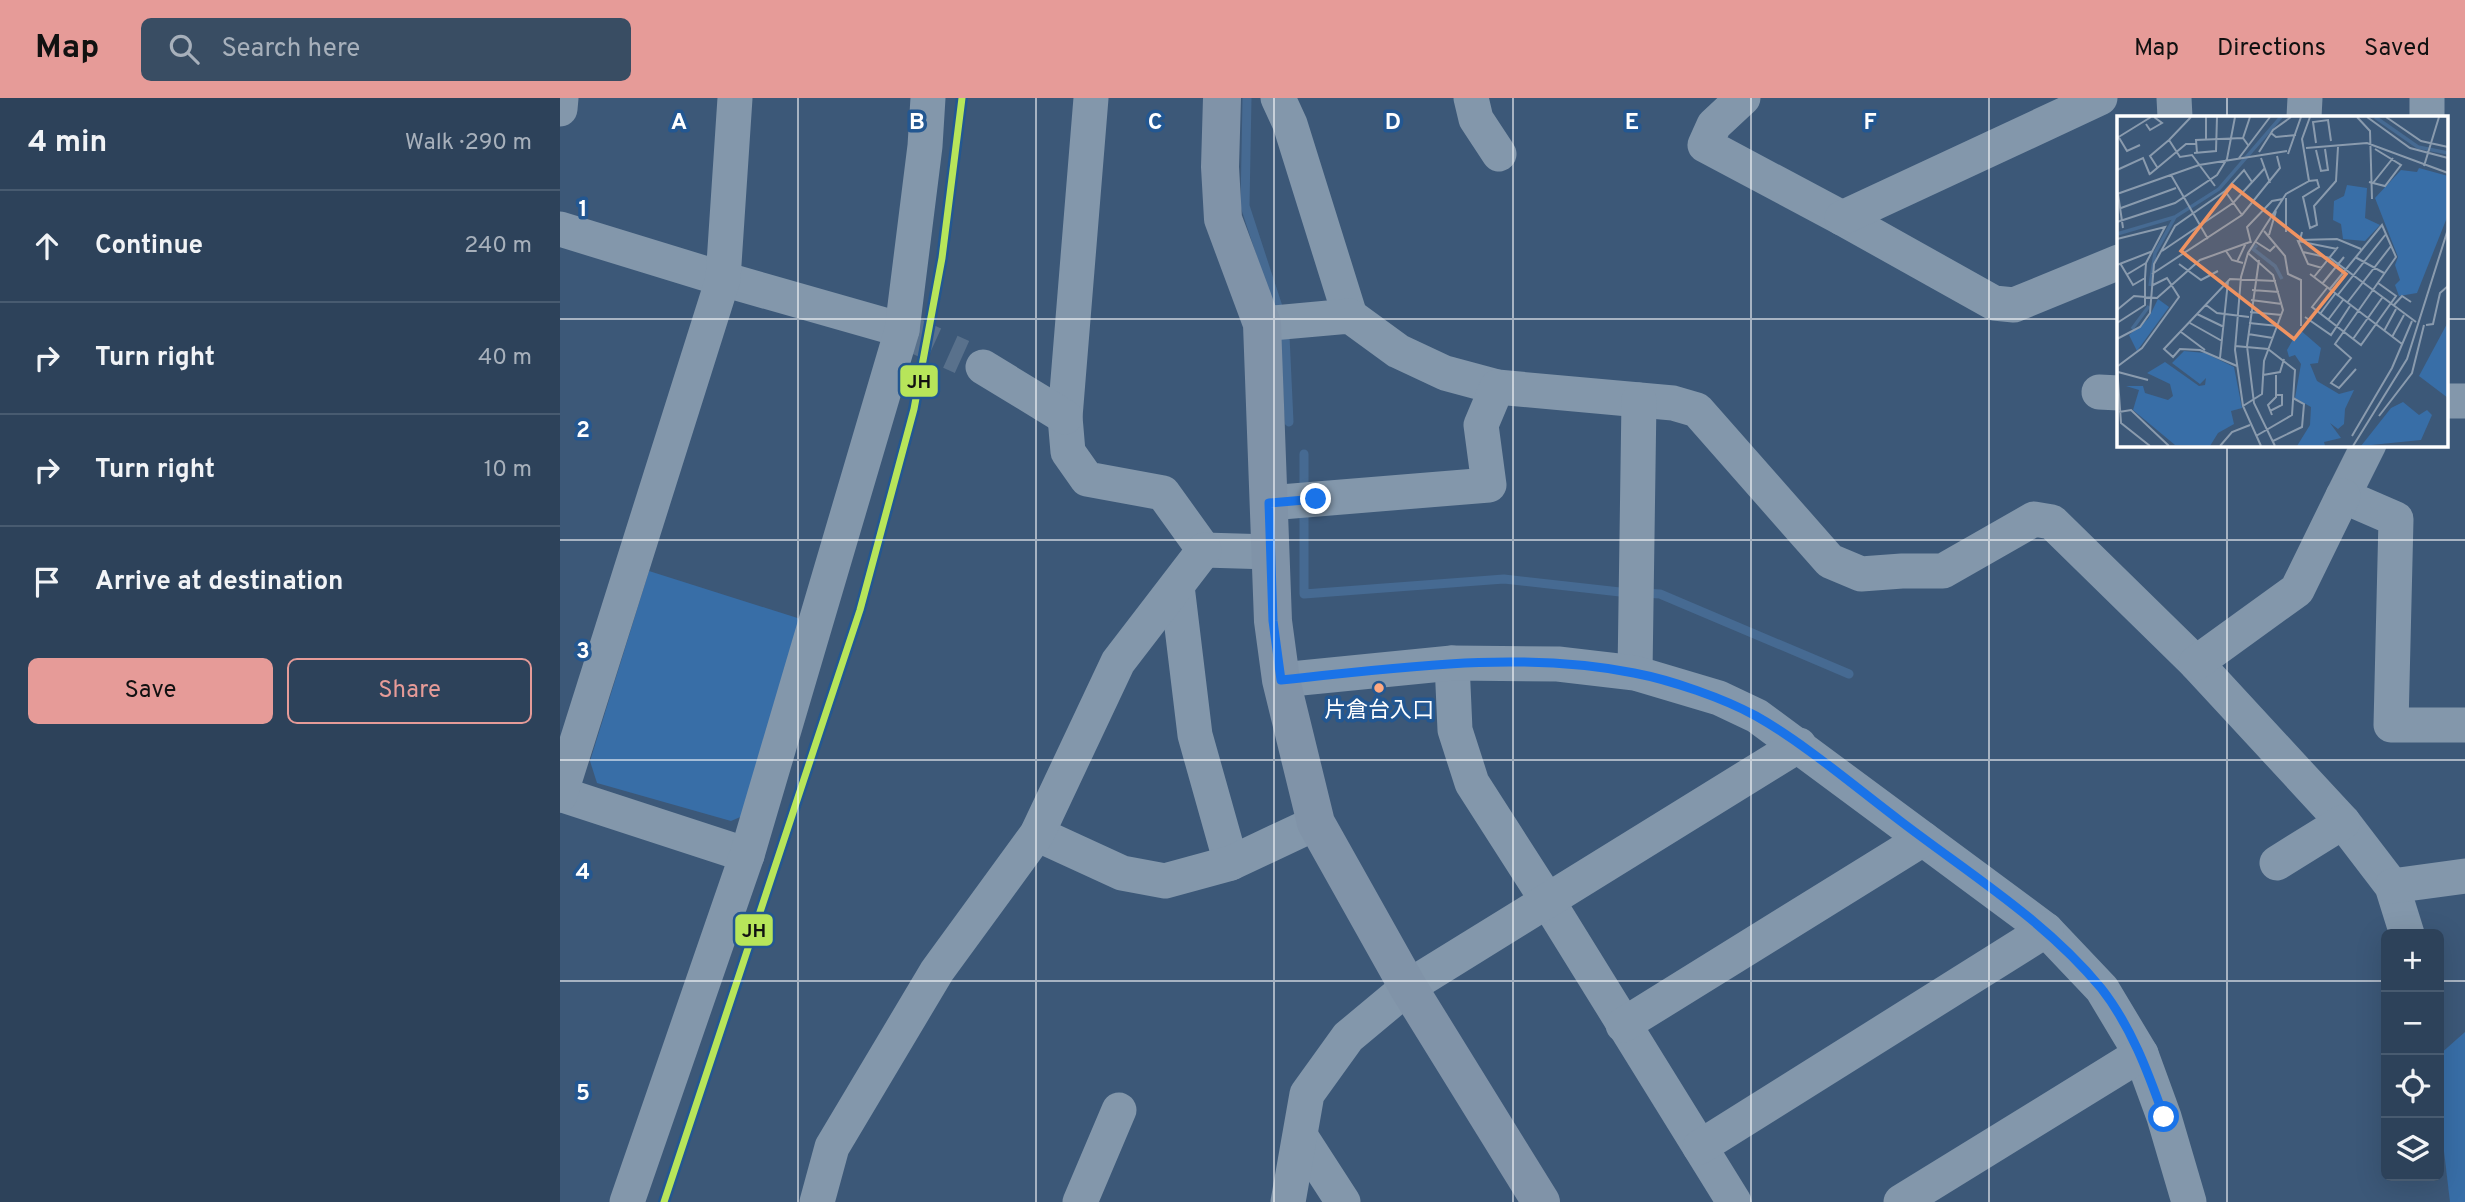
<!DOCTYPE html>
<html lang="en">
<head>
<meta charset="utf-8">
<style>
	:root { --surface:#2d425a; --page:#394d63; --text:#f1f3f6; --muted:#a7b0bb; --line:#485b70; --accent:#e69b98 }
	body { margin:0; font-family:Overpass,"Noto Sans JP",sans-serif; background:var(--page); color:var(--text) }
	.controls { position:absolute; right:21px; bottom:21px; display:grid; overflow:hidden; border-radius:10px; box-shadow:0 7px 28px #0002 }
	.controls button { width:63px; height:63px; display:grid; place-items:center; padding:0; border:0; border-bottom:2px solid var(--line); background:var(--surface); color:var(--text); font:35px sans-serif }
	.stop { position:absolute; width:21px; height:21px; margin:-16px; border:5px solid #1a73e8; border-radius:50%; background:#fff }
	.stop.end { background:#1a73e8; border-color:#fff; box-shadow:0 2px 7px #0008 }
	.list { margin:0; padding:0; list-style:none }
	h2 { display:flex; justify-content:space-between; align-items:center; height:91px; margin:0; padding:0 28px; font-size:30px }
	h2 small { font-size:23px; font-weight:400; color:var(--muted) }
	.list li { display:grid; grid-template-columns:46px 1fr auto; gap:21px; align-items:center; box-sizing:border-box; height:112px; padding:0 28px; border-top:2px solid var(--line) }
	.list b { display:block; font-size:26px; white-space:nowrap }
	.list em { font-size:23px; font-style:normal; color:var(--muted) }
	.actions { display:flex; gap:14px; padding:21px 28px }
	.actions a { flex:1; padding:16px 0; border:2px solid var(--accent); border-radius:10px; text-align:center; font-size:24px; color:var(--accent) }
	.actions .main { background:var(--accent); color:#111 }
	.icon { flex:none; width:38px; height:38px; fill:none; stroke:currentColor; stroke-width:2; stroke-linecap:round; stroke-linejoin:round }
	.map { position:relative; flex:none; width:1905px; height:1104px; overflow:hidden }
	header { display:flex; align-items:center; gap:42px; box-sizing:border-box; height:98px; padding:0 35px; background:var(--accent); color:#111 }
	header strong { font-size:33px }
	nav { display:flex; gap:38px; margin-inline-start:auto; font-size:24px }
	.search { width:490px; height:63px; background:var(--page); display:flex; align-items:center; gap:18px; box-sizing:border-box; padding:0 24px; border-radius:10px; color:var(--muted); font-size:26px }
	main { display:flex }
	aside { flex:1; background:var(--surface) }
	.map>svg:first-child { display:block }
</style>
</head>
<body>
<header>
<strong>Map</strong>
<div class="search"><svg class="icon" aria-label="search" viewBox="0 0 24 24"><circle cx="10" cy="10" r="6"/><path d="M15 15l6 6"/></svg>Search here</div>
<nav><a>Map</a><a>Directions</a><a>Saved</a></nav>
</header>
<main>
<aside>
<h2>4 min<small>Walk · 290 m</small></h2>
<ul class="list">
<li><svg class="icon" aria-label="ahead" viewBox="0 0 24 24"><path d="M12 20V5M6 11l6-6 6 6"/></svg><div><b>Continue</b></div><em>240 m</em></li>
<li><svg class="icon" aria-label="right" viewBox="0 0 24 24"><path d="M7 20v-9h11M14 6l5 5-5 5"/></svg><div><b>Turn right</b></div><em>40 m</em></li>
<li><svg class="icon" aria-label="right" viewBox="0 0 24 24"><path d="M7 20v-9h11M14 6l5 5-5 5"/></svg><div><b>Turn right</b></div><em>10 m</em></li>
<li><svg class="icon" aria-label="arrive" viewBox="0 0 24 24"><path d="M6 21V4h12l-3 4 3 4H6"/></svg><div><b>Arrive at destination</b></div></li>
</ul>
<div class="actions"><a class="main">Save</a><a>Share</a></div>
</aside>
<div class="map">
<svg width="1905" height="1104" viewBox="0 0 1905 1104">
	<rect width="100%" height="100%" fill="#3c5878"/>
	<g fill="#386ea7">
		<polygon points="89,473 247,523 185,717 171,723 37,685 30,663"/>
		<polygon points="1905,934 1905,1104 1890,1104 1879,1011 1879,957"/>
	</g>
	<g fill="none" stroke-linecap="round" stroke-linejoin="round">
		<g stroke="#466a92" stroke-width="9">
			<polyline points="687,0 685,108 718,209"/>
			<polyline points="725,238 729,324"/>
			<polyline points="744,356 744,396"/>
			<polyline points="744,410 744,496 944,481 1069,495"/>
			<polyline points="1083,495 1100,496 1289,576"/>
		</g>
		<polyline stroke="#59718c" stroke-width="35" stroke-dasharray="35 18" stroke-linecap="butt" points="342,232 402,259"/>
		<g stroke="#8397ab" stroke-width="35">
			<polyline points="531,0 505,319 508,354 527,381 603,395 644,452"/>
			<polyline points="718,0 730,26 790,218"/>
			<polyline points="911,0 916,21 939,56"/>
			<polyline points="1183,0 1154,27 1145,47 1282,120 1434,205 1454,207 1559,164"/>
			<polyline points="1614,0 1615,19"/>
			<polyline points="0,11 1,0"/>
			<polyline points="1744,19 1745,0"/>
			<polyline points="1867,19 1867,0"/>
			<polyline points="1282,120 1540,0"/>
			<polyline points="0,131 163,181 342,232"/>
			<polyline points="702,226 790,218 838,253 885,275 937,289 1113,305 1137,312 1270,463 1301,476 1342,473 1383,473 1474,421 1492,424 1636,565 1783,724 1832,788 1847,836"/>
			<polyline points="423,269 505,319"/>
			<polyline points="1539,294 1559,295"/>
			<polyline points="1886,303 1905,303"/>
			<polyline points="1809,346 1783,398 1836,421 1831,627 1905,627"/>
			<polyline points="709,405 929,387 921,327 937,289"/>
			<polyline points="644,452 711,454"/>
			<polyline points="617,488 635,637 671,765"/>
			<polyline points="892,565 895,632 912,685 987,802 1174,1104"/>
			<polyline points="1636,565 1737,492 1783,398"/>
			<polyline points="1075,575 1079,302"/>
			<polyline points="721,582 892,565 998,566 1075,575 1159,600 1197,618 1486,832 1542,891 1581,956 1604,1019 1629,1104"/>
			<polyline points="0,696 187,757"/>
			<polyline points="0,697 163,181 175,0"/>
			<polyline points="477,736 562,775 605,783 671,765 756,725"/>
			<polyline points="1717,765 1783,724"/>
			<polyline points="1832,788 1905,778"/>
			<polyline points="1063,927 1363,741"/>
			<polyline points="741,1039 783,1104"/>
			<polyline points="1140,1049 1486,832"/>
			<polyline points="67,1104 187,757 342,232 365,48 368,0"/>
			<polyline points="257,1104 272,1049 377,873 477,736 558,564 644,452"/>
			<polyline points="520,1104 559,1012"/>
			<polyline points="728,1104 747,996 788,939 848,889 1239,647"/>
			<polyline points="1341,1104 1581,956"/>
		</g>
		<polyline stroke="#8093a8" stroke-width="38" points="662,0 660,69 663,121 702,226 713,523 721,582 756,725 848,889 981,1104"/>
		<defs>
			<polyline id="rail-1" points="104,1104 300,512 354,311 382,160 402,0"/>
		</defs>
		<use href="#rail-1" stroke="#235791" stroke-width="12"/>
		<use href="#rail-1" stroke="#b7e55a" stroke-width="7"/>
	</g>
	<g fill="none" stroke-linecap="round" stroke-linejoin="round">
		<path stroke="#1a73e8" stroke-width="9" d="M 756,401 L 709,405 L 713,523 L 721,582 C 837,570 958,552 1074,575 C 1111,582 1163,600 1196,618 C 1244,645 1294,688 1339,722 C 1408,775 1485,822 1541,890 C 1571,928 1588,974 1604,1019"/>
	</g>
	<path fill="none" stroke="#fff" stroke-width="2" stroke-opacity="0.55" d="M 238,0 L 238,1104M 476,0 L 476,1104M 714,0 L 714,1104M 953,0 L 953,1104M 1191,0 L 1191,1104M 1429,0 L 1429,1104M 1667,0 L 1667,19M 0,221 L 1559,221M 1886,221 L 1905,221M 1667,346 L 1667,1104M 0,442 L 1905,442M 0,662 L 1905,662M 0,883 L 1826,883M 1879,883 L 1905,883"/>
	<circle fill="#ffa980" stroke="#235791" stroke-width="2.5" cx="819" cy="590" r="6"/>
	<g text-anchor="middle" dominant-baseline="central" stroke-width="7" stroke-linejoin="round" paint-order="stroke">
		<g font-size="22" fill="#fff" stroke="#235791">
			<text x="819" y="613">片倉台入口</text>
		</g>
	</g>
	<g transform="translate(1557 18)">
		<rect width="331" height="331" fill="#3c5878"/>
		<path d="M 302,52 L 331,60 L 331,99 L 300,177 L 282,180 L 278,169 L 283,164 L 278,149 L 281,141 L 258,82 L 284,54 L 300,56 ZM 230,69 L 250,72 L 248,102 L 263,109 L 248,125 L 226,123 L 224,108 L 216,104 L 217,85 L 227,80 ZM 41,183 L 52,191 L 20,235 L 12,219 L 31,203 ZM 331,206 L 331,282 L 302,260 ZM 182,213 L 204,232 L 201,247 L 193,248 L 200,265 L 222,278 L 237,274 L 228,293 L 227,308 L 221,313 L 213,307 L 224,322 L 207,326 L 208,330 L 180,330 L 193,309 L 194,291 L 178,282 L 184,248 L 178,239 L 172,241 L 170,234 ZM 67,235 L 88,237 L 117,251 L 125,292 L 114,295 L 117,308 L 101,317 L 93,330 L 58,329 L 16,294 L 22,274 L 9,270 L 26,270 L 28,277 L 51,284 L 56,280 L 53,268 L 30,257 L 48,246 L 82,270 L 88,269 L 89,262 L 83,268 L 55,247 ZM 286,286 L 302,299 L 310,294 L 315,299 L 304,324 L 244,330 L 274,292 Z" fill="#386ea7"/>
		<path fill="none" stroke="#466a92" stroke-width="3.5" d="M 258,1 L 301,31 L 331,37M 0,118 L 58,101 L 102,73 L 164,1M 140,129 L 136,133 L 158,150 L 165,163M 33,170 L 38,137 L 58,101M 15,213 L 32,190"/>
		<path fill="none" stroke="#8a9bae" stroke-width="2" d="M 89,1 L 89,24M 240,1 L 253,15 L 255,83M 250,1 L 293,32 L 331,42M 269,1 L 304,25 L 331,31M 29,8 L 33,14 L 45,7 L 37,1M 154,17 L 159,21 L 179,19M 1,20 L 10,35 L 23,29M 0,22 L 34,1M 126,22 L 133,1M 52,24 L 74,1M 199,27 L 196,6 L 211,4 L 214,25M 189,32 L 250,27 L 331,57M 199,34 L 204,55 L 211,54 L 208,33M 142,36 L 156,14 L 174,1M 77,37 L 99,35 L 100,1M 80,37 L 79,24 L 126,22 L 131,29M 171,38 L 184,1M 122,42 L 153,1M 144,42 L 153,67M 307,50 L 322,1M 40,51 L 33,40 L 52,24 L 63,41 L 75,39 L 98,70M 0,54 L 26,42 L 33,59M 33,58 L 69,28 L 79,28M 54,59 L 91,123M 192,65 L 200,64 L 202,71 L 186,81 L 193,112 L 200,109 L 197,90 L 219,65 L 221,31M 252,66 L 268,70 L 284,49 L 258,33M 256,67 L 276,42M 108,75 L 125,99M 0,78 L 82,49 L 170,35M 1,78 L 6,112M 4,92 L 59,72M 0,106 L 58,87 L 100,59 L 110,43 L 118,1M 147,115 L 168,140 L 171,158 L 184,164 L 184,210M 169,116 L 169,82M 185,116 L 183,124 L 220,123 L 244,133M 152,119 L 159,95M 0,123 L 48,111 L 29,147 L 28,162 L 16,169 L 3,147M 139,126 L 153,135 L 158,130M 134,127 L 130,111 L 155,85 L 166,83M 45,135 L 116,87 L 148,52M 109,135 L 115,144 L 126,147M 186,136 L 213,142 L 299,206M 238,141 L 267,157M 142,144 L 130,230 L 137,287 L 158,330M 120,146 L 129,127M 62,148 L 84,164 L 101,155M 0,149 L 36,135M 205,152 L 191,148 L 181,125 L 220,133M 35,158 L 125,99 L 163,52 L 160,40M 193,158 L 285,228M 9,159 L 29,147M 197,161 L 221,131M 205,168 L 227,141M 210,172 L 195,191 L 244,229 L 279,180 L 261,167M 135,174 L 162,176M 212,174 L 265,109 L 279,141 L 218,228 L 234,242 L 214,267 L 222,272 L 239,253M 220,180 L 269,118M 134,184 L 165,188M 230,187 L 274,130M 89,189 L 100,197 L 132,201M 276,190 L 285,180 L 294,186M 0,194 L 17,180 L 40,182 L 83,144 L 133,126M 133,196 L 165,199M 80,198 L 107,211M 203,198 L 218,178M 188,201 L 214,219 L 233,190M 211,204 L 226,184M 0,207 L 28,189 L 28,162M 73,207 L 105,225M 132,207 L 161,210M 309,209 L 316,208 L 323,177 L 331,170M 267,215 L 279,193M 64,216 L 88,234M 131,218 L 156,222M 275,221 L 287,199M 0,223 L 23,211 L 33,197 L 37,148 L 58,110 L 108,75 L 127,54 L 135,66M 236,223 L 265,182M 118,230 L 151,233 L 178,254 L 175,299 L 139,320M 103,242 L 111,165M 0,250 L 4,307 L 33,330M 1,250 L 25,232 L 62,181 L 50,162 L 36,169M 120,250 L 83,234 L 63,233 L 56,241 L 47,233 L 113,163 L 159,165M 1,256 L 31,264M 146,259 L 163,256 L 167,243M 126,290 L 145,278 L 147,245 L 166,194 L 156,159 L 131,137M 153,295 L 165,289 L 165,279 L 159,279M 2,296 L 14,294 L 52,330M 155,299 L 151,289 L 159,281 L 159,259M 262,300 L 295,257 L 307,209M 235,320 L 275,252 L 295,205M 156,325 L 185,311 L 187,288 L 176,282M 103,330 L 115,316 L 133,309M 144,330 L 126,290 L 118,234 L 124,161 L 131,137 L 169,78 L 192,65 L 185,23 L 193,1M 236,330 L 290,243 L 331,113"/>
		<path fill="#f09361" fill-opacity="0.15" stroke="#f09361" stroke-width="3.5" d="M 115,69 L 229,158 L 177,223 L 64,135 Z"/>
		<rect width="331" height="331" fill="none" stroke="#fff" stroke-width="3.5"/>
	</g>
	<g font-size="23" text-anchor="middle" font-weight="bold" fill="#fff" stroke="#235791" stroke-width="7" stroke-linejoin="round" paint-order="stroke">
		<text x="119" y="31">A</text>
		<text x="357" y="31">B</text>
		<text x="595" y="31">C</text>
		<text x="833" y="31">D</text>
		<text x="1072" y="31">E</text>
		<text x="1310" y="31">F</text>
		<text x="23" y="118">1</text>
		<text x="23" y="339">2</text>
		<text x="23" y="560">3</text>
		<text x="23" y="781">4</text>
		<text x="23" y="1002">5</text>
	</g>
	<g stroke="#235791" stroke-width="2.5">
		<rect x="339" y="266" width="40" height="34" rx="7" fill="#b7e55a"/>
		<rect x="174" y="815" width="40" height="34" rx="7" fill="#b7e55a"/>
	</g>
	<g font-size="19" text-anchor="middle" font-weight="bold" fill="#111">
		<text x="359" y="290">JH</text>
		<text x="194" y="839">JH</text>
	</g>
</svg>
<div class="controls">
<button>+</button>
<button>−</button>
<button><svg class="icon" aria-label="locate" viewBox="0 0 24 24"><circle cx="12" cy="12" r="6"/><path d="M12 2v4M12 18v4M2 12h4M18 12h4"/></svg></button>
<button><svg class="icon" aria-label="layers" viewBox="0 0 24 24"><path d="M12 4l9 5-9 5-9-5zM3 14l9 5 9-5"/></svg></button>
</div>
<div class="stop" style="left:1604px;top:1019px"></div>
<div class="stop end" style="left:756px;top:401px"></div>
</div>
</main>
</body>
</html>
